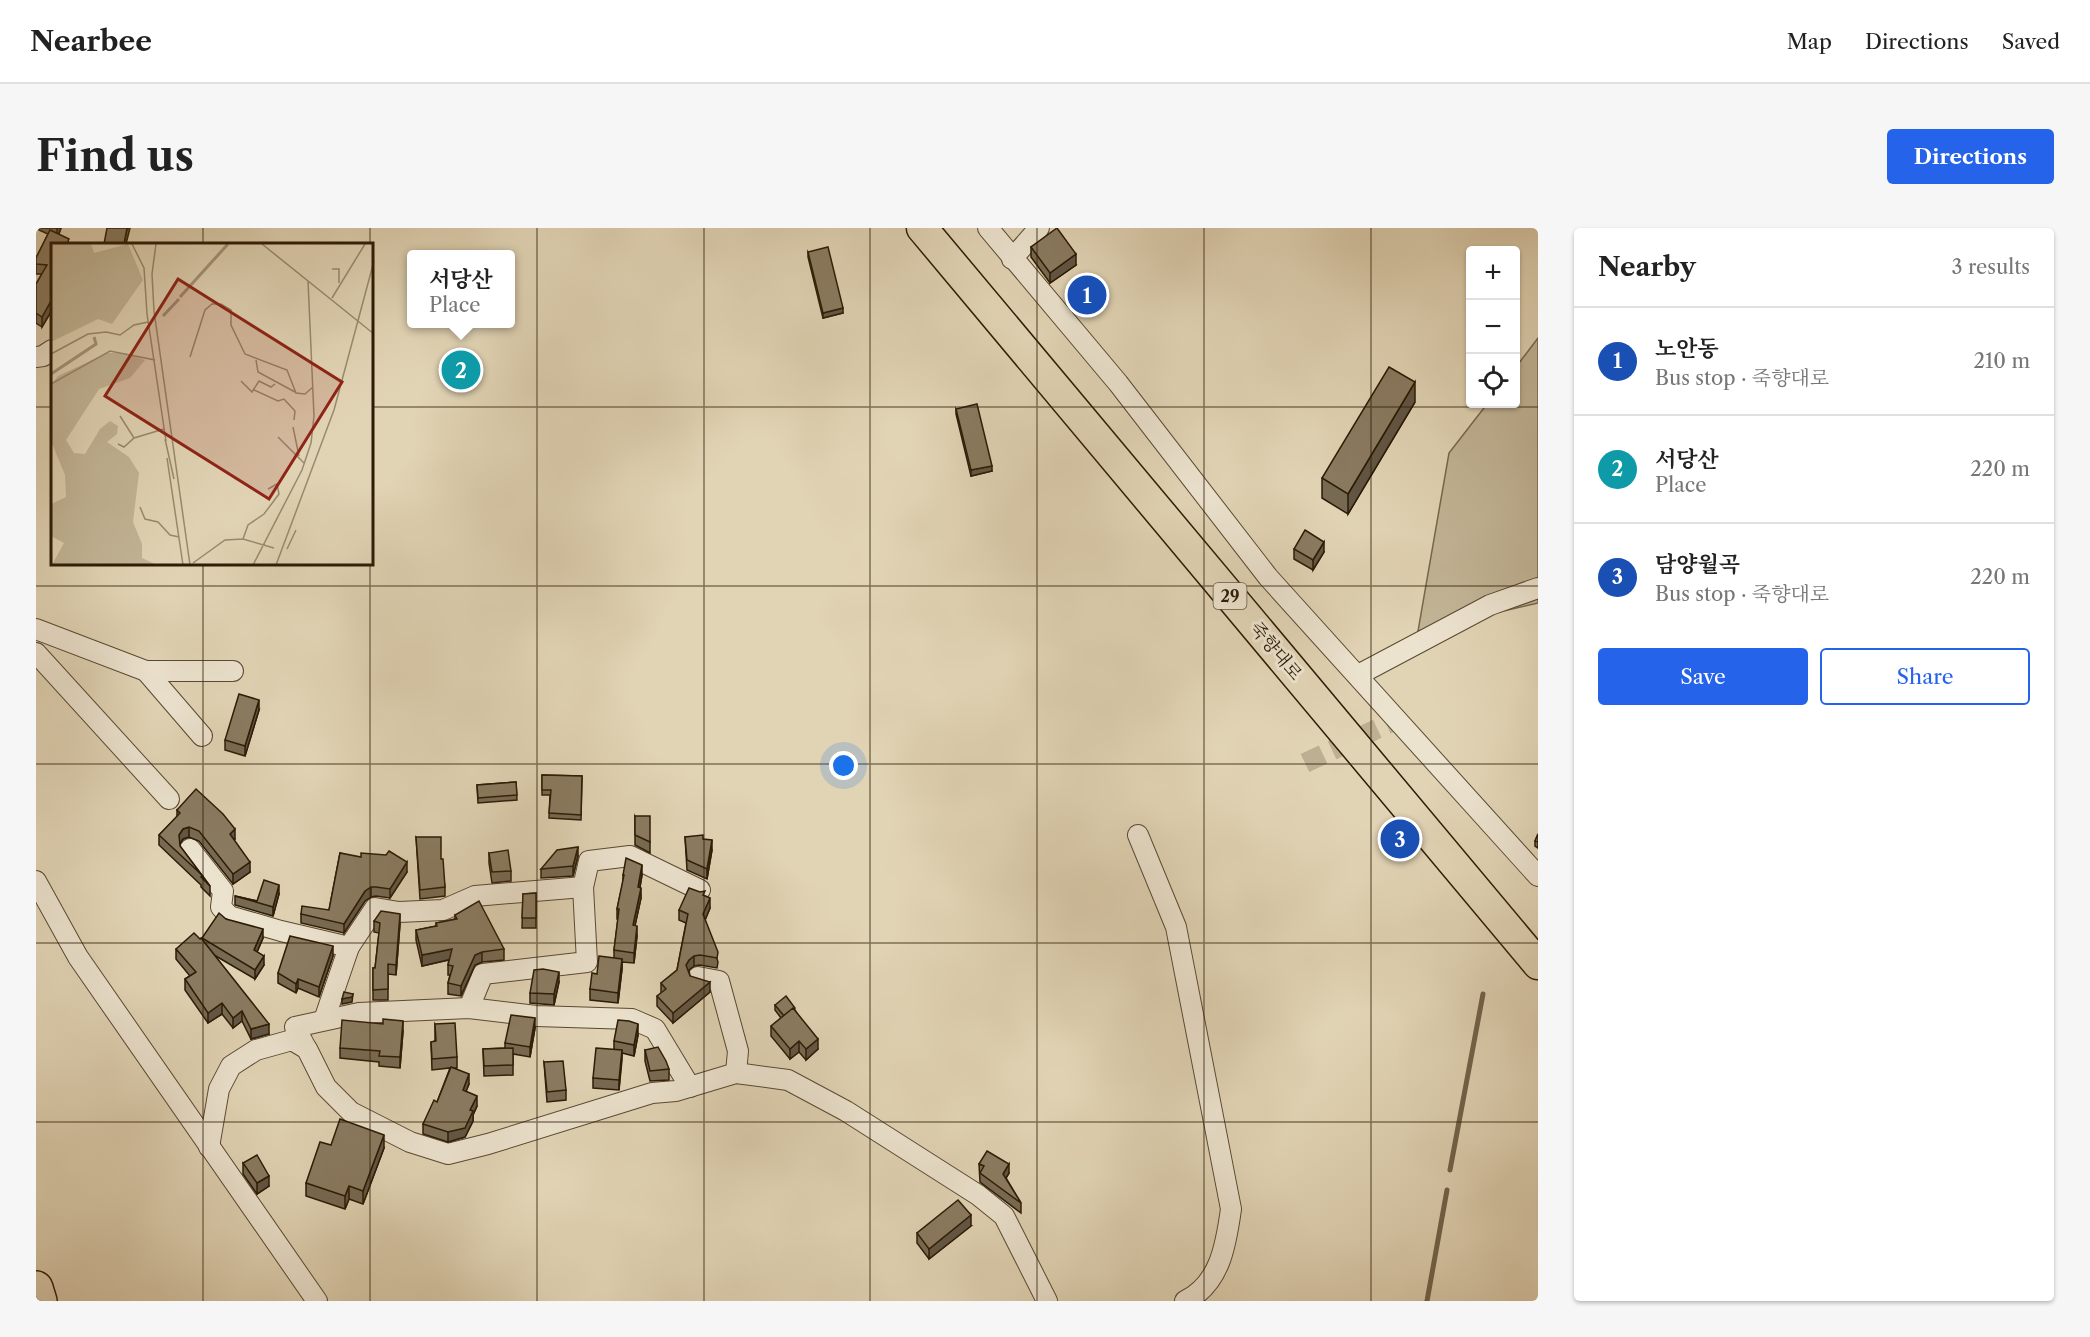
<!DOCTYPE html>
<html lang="en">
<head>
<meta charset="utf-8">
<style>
	:root { --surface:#fff; --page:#f6f6f6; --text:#222; --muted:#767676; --line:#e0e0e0; --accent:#2563eb }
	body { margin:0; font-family:"Libre Caslon Text","Noto Serif KR",serif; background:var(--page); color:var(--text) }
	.controls { position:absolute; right:18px; top:18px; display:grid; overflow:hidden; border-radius:6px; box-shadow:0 2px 4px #0004 }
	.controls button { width:54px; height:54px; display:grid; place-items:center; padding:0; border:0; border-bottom:2px solid var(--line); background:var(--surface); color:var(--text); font:30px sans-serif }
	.you { position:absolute; left:808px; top:538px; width:21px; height:21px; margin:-15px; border:4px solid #fff; border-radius:50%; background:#1a73e8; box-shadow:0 0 0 9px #1a73e833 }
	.badge { display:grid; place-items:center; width:39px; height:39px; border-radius:50%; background:var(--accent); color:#fff; font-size:20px; font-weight:700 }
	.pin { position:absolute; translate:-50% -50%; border:3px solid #fff; box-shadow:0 2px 6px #0006 }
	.popup { position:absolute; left:371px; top:22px; width:108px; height:78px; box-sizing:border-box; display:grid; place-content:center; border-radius:6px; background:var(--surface); filter:drop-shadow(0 2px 4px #0005); font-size:20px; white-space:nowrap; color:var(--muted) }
	.popup b { font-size:22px; color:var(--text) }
	.popup::after { content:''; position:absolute; left:50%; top:100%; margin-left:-12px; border:12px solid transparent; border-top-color:var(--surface) }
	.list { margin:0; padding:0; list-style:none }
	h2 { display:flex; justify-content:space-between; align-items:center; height:78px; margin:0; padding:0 24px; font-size:26px }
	h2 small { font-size:20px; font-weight:400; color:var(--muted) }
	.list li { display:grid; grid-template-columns:39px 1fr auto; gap:18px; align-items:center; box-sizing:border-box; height:108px; padding:0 24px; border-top:2px solid var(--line) }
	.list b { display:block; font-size:22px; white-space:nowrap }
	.list p { margin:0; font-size:20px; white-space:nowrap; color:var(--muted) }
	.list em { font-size:20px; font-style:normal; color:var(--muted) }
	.actions { display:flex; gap:12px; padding:18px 24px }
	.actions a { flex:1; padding:14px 0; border:2px solid var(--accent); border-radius:6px; text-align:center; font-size:21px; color:var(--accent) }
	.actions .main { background:var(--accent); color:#fff }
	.icon { flex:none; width:33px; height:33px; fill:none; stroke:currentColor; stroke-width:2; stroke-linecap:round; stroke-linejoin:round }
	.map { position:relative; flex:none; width:1502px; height:1073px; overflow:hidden; border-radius:6px }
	header { display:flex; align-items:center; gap:36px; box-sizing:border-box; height:84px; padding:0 30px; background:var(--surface); border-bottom:2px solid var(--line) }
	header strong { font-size:28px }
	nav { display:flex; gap:33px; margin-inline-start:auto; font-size:21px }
	.intro { display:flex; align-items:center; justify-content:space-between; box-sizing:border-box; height:144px; padding:0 36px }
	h1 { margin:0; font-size:42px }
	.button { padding:15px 27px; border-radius:6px; background:var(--accent); color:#fff; font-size:21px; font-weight:700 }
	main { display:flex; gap:36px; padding:0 36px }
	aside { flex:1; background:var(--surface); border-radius:6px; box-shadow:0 2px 4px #0004 }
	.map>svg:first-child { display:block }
</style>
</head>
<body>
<header>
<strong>Nearbee</strong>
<nav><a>Map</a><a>Directions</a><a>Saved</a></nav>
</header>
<div class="intro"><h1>Find us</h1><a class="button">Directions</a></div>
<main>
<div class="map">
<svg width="1502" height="1073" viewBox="0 0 1502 1073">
	<rect width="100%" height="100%" fill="#e1d4b5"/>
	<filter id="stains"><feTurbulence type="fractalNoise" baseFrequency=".00333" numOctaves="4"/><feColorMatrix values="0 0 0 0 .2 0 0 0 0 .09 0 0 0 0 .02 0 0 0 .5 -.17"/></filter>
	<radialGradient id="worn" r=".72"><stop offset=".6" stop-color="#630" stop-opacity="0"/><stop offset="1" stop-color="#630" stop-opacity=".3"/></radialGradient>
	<polygon fill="#c2b597" stroke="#77684e" stroke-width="1.5" points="1502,110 1502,375 1382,403 1413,225 1451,176 1480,176 1480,139"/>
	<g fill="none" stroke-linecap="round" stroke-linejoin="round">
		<g stroke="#73644c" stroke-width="5">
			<polyline points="1414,942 1447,766"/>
			<polyline points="1391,1073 1411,962"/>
		</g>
		<polyline stroke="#bdaf92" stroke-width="20" stroke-dasharray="20 10" stroke-linecap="butt" points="1269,535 1362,491"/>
		<defs>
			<g id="street">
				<polyline points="952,0 1082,155 1232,349 1502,648"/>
				<polyline points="976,31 1003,0"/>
				<polyline points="0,129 7,128 16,122"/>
				<polyline points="0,401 110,443 197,443"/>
				<polyline points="0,425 133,571"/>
				<polyline points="110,443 166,508"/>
				<polyline points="1322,447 1454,377 1502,360"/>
				<path d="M 1102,607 L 1140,699 L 1195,981 C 1190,1017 1184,1056 1149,1073"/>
				<polyline points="154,621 187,663 185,679 193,688 245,703 313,719 339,680 363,684 407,682 439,668 547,659"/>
				<polyline points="0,653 42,729 281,1073"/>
				<polyline points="662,749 683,753 702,823 700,845"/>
				<polyline points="433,780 447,746 551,734 547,659 553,633 594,628 664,662"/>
				<polyline points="288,792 313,719"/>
				<polyline points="270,820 259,799 323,785 433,780 500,788 596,791 619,801 654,859"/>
				<polyline points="173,919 183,861 195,838 220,822 256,812 271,821 290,859 315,884 374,914 412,926 452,916 616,865 640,863 700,845 752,852 810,883 942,967 968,988 1011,1073"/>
			</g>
			<polyline id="primary" points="886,0 1502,736"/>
			<polyline id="highway" points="0,1060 4,1073"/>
		</defs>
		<use href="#street" stroke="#594932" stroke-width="22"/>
		<use href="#primary" stroke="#2c1b06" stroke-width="33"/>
		<use href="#highway" stroke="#2c1b06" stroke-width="36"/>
		<use href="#street" stroke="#ece3cf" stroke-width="20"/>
		<use href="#primary" stroke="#e1d4b5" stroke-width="30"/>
		<use href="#highway" stroke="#e1d4b5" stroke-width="33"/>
	</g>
	<g fill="#776a53" stroke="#2c1b06" stroke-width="1.5">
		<polygon points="3,0 25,0 23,6 33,16 16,16 16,82 6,99 0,95 0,56 6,46 0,46 0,30 12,6 3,2"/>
		<polygon points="995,19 1040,37 1014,55 995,29"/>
		<polygon points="772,24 807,85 787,90 772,29"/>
		<polygon points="1379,174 1312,286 1286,270 1286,250"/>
		<polygon points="920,181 956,243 935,248 920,186"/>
		<polygon points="1258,321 1288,324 1277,342 1258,331"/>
		<polygon points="223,482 209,528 189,522 189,512"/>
		<polygon points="506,547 546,548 545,592 513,590 514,567 506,567"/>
		<polygon points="480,554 481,572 442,575 441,557"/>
		<polygon points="141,582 199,611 198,612 214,644 197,656 163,613 153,609 147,611 144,615 144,618 174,658 174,668 165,659 165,657 123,617 123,607 141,589"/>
		<polygon points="599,588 614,614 614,625 599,617"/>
		<polygon points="1502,606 1502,620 1499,618 1499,613"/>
		<polygon points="380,609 405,631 409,659 409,668 384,671"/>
		<polygon points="649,609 667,611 676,622 671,651 651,642"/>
		<polygon points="304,625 371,644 354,670 340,668 335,669 329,673 308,705 265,695 265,686 293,682"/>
		<polygon points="453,625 475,643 475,653 456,655 453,635"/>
		<polygon points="542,628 537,648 505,650 505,641"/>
		<polygon points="587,647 606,647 604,660 605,670 599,697 601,708 598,735 586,734 586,741 582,775 554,772 554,761 561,746 578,730 578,722 582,691 581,691 581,681 587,654"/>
		<polygon points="500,665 500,700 486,700 487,666"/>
		<polygon points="243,666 237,688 199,677 199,668 221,673"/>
		<polygon points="669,668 674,680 669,692 682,734 681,740 664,737 658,738 653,742 654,748 674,764 637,795 621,778 621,768 625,765 625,755 641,742 650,695 643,692 643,682"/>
		<polygon points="419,687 468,721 468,732 446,734 439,737 425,768 412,766 412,755 414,747 412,747 412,737 413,732 386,738 380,712 380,702 400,698 400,695 419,691"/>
		<polygon points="190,691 227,710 221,724 228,737 219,751 178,727 233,806 215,811 206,793 197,800 186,786 172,795 149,762 149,751 154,748 140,731 140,721 166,711"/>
		<polygon points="338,693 364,696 360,747 352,746 352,772 337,772 337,740 339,740 343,705 338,704"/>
		<polygon points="297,728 283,769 262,760 260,765 242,755 242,745"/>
		<polygon points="523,754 518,777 494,775 494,765"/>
		<polygon points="739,777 759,782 782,821 770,832 763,824 754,831 735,808 735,798 745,790 739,782"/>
		<polygon points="399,796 421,829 421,840 418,840 433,856 430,863 441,878 437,887 437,893 429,909 412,914 387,906 387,896 401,874 414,840 396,842 395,814 399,813"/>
		<polygon points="499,800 494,829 477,826 477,847 448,848 447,821 469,820 469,815"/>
		<polygon points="367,803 364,840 343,838 343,834 304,830 304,820"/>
		<polygon points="602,807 598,828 586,825 583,862 557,860 557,850 578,821 578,813"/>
		<polygon points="609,822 633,841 633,852 614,853 609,833"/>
		<polygon points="508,834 530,862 530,872 511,874"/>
		<polygon points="348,920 327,976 313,971 309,981 270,968 270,955"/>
		<polygon points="207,935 233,958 221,966 207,946"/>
		<polygon points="943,936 973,945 970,950 985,975 985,985 944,954"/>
		<polygon points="935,998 893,1031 881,1015 881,1005"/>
	</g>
	<g fill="#615644" stroke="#2c1b06" stroke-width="1.5">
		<polygon points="21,0 25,0 21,10"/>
		<polygon points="91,0 94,0 90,16 88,16"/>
		<polygon points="1040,26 1040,37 1014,55 1014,45"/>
		<polygon points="16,71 16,82 6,99 6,89"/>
		<polygon points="807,80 807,85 787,90 787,85"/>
		<polygon points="1379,154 1379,174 1312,286 1312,266"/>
		<polygon points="956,238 956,243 935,248 935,242"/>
		<polygon points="1288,314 1288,324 1277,342 1277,332"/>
		<polygon points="223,472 223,482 209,528 209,518"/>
		<polygon points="153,599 153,609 147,611 143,617 143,607 147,601"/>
		<polygon points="199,601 199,611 194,616 194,606"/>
		<polygon points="676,612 676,622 671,651 671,641"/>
		<polygon points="542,619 542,628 537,648 537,638"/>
		<polygon points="214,634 214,644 197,656 197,646"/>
		<polygon points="371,634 371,644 354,670 354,661"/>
		<polygon points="606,637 606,647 602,669 602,659"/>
		<polygon points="243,657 243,666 237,688 237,679"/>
		<polygon points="335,659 335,669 329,673 308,705 308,696 329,663"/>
		<polygon points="605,660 605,670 597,707 597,697"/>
		<polygon points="674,670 674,680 667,697 667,686"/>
		<polygon points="364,686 364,696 360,747 360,737"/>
		<polygon points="601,698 601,708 598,735 598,725"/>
		<polygon points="227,701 227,710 218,731 218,722"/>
		<polygon points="297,718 297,728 283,769 283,759"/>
		<polygon points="416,721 416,731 386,738 386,727"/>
		<polygon points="446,724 446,734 439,737 425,768 425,758 439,727"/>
		<polygon points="228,728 228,737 219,751 219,742"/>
		<polygon points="658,728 658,738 653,742 650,747 650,737 653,732"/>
		<polygon points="586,731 586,741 582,775 582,765"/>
		<polygon points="523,744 523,754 518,777 518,766"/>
		<polygon points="262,751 262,760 260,765 260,756"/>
		<polygon points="674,754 674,764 637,795 637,785"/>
		<polygon points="317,766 316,774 306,776 306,771"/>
		<polygon points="186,775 186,786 172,795 172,785"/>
		<polygon points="206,783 206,793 197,800 197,790"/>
		<polygon points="499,790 499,800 494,829 494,819"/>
		<polygon points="367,793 367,803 364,840 364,829"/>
		<polygon points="233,796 233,806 215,811 215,801"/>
		<polygon points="602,796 602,807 598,828 598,817"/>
		<polygon points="782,811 782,821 770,832 770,821"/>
		<polygon points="763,813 763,824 754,831 754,821"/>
		<polygon points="586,822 586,832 583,862 583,852"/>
		<polygon points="433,846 433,856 427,871 427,862"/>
		<polygon points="441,868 441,878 437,887 437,893 429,909 412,914 412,904 434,882"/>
		<polygon points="348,907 348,920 327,976 327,963"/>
		<polygon points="973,936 973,945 967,955 967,946"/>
		<polygon points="233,948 233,958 221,966 221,955"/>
		<polygon points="313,958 313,971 309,981 309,968"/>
		<polygon points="935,987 935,998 893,1031 893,1021"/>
	</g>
	<g fill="#8a7b61" stroke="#2c1b06" stroke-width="1.5">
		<polygon points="71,0 91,0 88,16 68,16"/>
		<polygon points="1021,0 1040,26 1014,45 995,19"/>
		<polygon points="14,2 33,11 31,16 16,16 16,71 6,89 0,85 0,56 11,37 0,36 0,30"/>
		<polygon points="792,19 807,80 787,85 772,24"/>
		<polygon points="1353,139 1379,154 1312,266 1286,250"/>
		<polygon points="941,176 956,238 935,242 920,181"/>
		<polygon points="1269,302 1288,314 1277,332 1258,321"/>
		<polygon points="203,466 223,472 209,518 189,512"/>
		<polygon points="506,547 546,548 545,587 513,585 515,562 506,562"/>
		<polygon points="480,554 481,567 442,570 441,557"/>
		<polygon points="160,561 187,586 199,601 194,606 214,634 197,646 163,603 153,599 147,601 143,607 144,618 174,658 165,649 167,648 123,607 144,585 141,582"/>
		<polygon points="599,588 614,588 614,614 599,607"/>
		<polygon points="1502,606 1502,614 1499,613"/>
		<polygon points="667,607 667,611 676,612 671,641 651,632 649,609"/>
		<polygon points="380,609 405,609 405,631 407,631 409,659 384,662"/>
		<polygon points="542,619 537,638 505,641 521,622"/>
		<polygon points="472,622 475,643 456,644 453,625"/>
		<polygon points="353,623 371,634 354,661 340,659 335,659 329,663 308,696 265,686 266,678 293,682 304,625 325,629 325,625 350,627"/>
		<polygon points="590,630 606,637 602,659 605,660 597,697 601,698 598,725 578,722 583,681 581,681 588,647 587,647"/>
		<polygon points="228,652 243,657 237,679 199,668 221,673"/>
		<polygon points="653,660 664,664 669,663 667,667 674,670 667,686 682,724 681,730 664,727 658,728 653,732 650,737 654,748 674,754 637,785 621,768 630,761 625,755 641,742 652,686 643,682"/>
		<polygon points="500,665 500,690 486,690 487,666"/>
		<polygon points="443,673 468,721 446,724 439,727 425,758 412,755 417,738 412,737 416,721 386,727 380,702 401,698 400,695 421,691 419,687"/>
		<polygon points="345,683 364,686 360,737 352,736 352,761 337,762 337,740 339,740 344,695 338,693"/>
		<polygon points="183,685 190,691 227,701 218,722 228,728 219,742 166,710"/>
		<polygon points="158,705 164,711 165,710 233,796 215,801 206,783 197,790 186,775 172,785 149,751 160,744 140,721"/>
		<polygon points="254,708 297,718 283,759 262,751 260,756 242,745"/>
		<polygon points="563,728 586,731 582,765 554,761 556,745 561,746"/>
		<polygon points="507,741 523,744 518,766 494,765 498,742"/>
		<polygon points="308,764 317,766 316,769 306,771"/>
		<polygon points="750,768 759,780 748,788 739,777"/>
		<polygon points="757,780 782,811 770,821 763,813 754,821 735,798"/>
		<polygon points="475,787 499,790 494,819 469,815"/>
		<polygon points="347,791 367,793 364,829 343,828 344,823 304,820 306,792 347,796"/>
		<polygon points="582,792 593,793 602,796 598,817 578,813"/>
		<polygon points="419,795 421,829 396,831 395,814 400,813 399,796"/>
		<polygon points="622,819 630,833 633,841 614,843 609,822"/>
		<polygon points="477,820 477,837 448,838 447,821"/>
		<polygon points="560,820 586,822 583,852 557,850"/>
		<polygon points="527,833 530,862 511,864 508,834"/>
		<polygon points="415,839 433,846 427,862 441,868 434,882 437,883 429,900 412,904 387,896 398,872 401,874"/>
		<polygon points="304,891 348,907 327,963 313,958 309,968 270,955 284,914 295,917"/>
		<polygon points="951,923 973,936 967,946 985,975 944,945 948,938 943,936"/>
		<polygon points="221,927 233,948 221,955 207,935"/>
		<polygon points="922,972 935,987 893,1021 881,1005"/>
	</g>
	<path fill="none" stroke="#2c1b06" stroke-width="1.5" stroke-opacity="0.55" d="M 167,0 L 167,16M 334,0 L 334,16M 501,0 L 501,1073M 668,0 L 668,1073M 834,0 L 834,1073M 1001,0 L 1001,1073M 1168,0 L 1168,1073M 1335,0 L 1335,1073M 0,179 L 16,179M 336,179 L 1502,179M 167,336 L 167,1073M 334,336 L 334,1073M 0,358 L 1502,358M 0,536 L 1502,536M 0,715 L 1502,715M 0,894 L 1502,894"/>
	<g text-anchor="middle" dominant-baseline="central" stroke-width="6" stroke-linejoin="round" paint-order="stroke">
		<rect fill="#ece3cf" stroke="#665742" stroke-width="1.5" x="1177.5" y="355" width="33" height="26" rx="4.5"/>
		<g font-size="16" font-weight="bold" fill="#2c1b06">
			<text x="1194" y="368">29</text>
		</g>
		<g font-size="18" fill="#2c1b06" stroke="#ece3cf">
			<text transform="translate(1240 423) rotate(50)">죽향대로</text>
		</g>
	</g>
	<g transform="translate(15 15)">
		<rect width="322" height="322" fill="#e1d4b5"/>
		<path d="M 0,1 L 40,1 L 43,10 L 77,1 L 92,37 L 61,81 L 47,76 L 0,99 ZM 56,110 L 73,110 L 94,117 L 79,135 L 48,146 L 15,197 L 23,210 L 34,211 L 49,186 L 59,178 L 67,183 L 66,191 L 56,199 L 78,214 L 88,230 L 82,279 L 91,301 L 91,315 L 106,322 L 1,322 L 13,300 L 0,293 L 0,261 L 15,254 L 14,232 L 0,198 L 0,142 L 7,133 Z" fill="#c2b597"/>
		<path fill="none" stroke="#a3957a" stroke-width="3" d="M 129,54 L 177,1M 112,73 L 128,56M 0,131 L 45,101 L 43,94"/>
		<path fill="none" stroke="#998a6f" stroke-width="1.5" d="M 81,1 L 93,25 L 96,71 L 115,198M 105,1 L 101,31 L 103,68 L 139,322M 211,1 L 323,91M 281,26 L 288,26 L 288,40M 281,55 L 314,1M 0,111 L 37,91 L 55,89 L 69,92 L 83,82 L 97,79M 139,114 L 154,67 L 161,61 L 170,61 L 180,67 L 180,82 L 194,111 L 236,127 L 245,150 L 254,151 L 262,144M 205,117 L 207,129 L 244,149M 190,138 L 201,149 L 208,138 L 220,144 L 224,141M 0,141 L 59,108 L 104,117M 203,147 L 227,158 L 233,156 L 244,168 L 243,177M 69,173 L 83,195M 242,184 L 248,213M 227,194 L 253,220M 114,196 L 123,236M 67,201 L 73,204 L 83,195 L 113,186M 116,215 L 132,322M 89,264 L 94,276 L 107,279 L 119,292 L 128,294M 192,296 L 197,282 L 213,271 L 228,251 L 226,241 L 217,246M 236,306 L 245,287M 142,320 L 174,297 L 192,296 L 223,305M 202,322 L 251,227 L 260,200 L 263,173 L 257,38M 225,322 L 283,167 L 323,18"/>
		<path fill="#8f2418" fill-opacity="0.15" stroke="#8f2418" stroke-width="3" d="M 127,36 L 291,139 L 218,256 L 54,153 Z"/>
		<rect width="322" height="322" fill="none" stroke="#2c1b06" stroke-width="3"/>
	</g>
	<rect width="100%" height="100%" filter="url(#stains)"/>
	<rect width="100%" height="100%" fill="url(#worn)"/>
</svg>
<div class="controls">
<button>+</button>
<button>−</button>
<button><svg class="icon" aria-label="locate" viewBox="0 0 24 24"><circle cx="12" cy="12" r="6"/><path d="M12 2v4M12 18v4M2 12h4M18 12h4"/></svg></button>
</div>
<div class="you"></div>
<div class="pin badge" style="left:1051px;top:67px;background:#1a4fb4">1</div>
<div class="pin badge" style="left:425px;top:142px;background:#0f9aa8">2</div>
<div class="popup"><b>서당산</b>Place</div>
<div class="pin badge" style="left:1364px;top:611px;background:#1a4fb4">3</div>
</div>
<aside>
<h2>Nearby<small>3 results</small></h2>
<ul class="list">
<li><span class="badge" style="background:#1a4fb4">1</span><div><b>노안동</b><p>Bus stop · 죽향대로</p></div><em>210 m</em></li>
<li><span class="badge" style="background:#0f9aa8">2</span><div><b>서당산</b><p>Place</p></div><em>220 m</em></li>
<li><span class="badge" style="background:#1a4fb4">3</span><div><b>담양월곡</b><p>Bus stop · 죽향대로</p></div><em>220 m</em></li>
</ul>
<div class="actions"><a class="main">Save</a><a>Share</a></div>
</aside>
</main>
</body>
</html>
